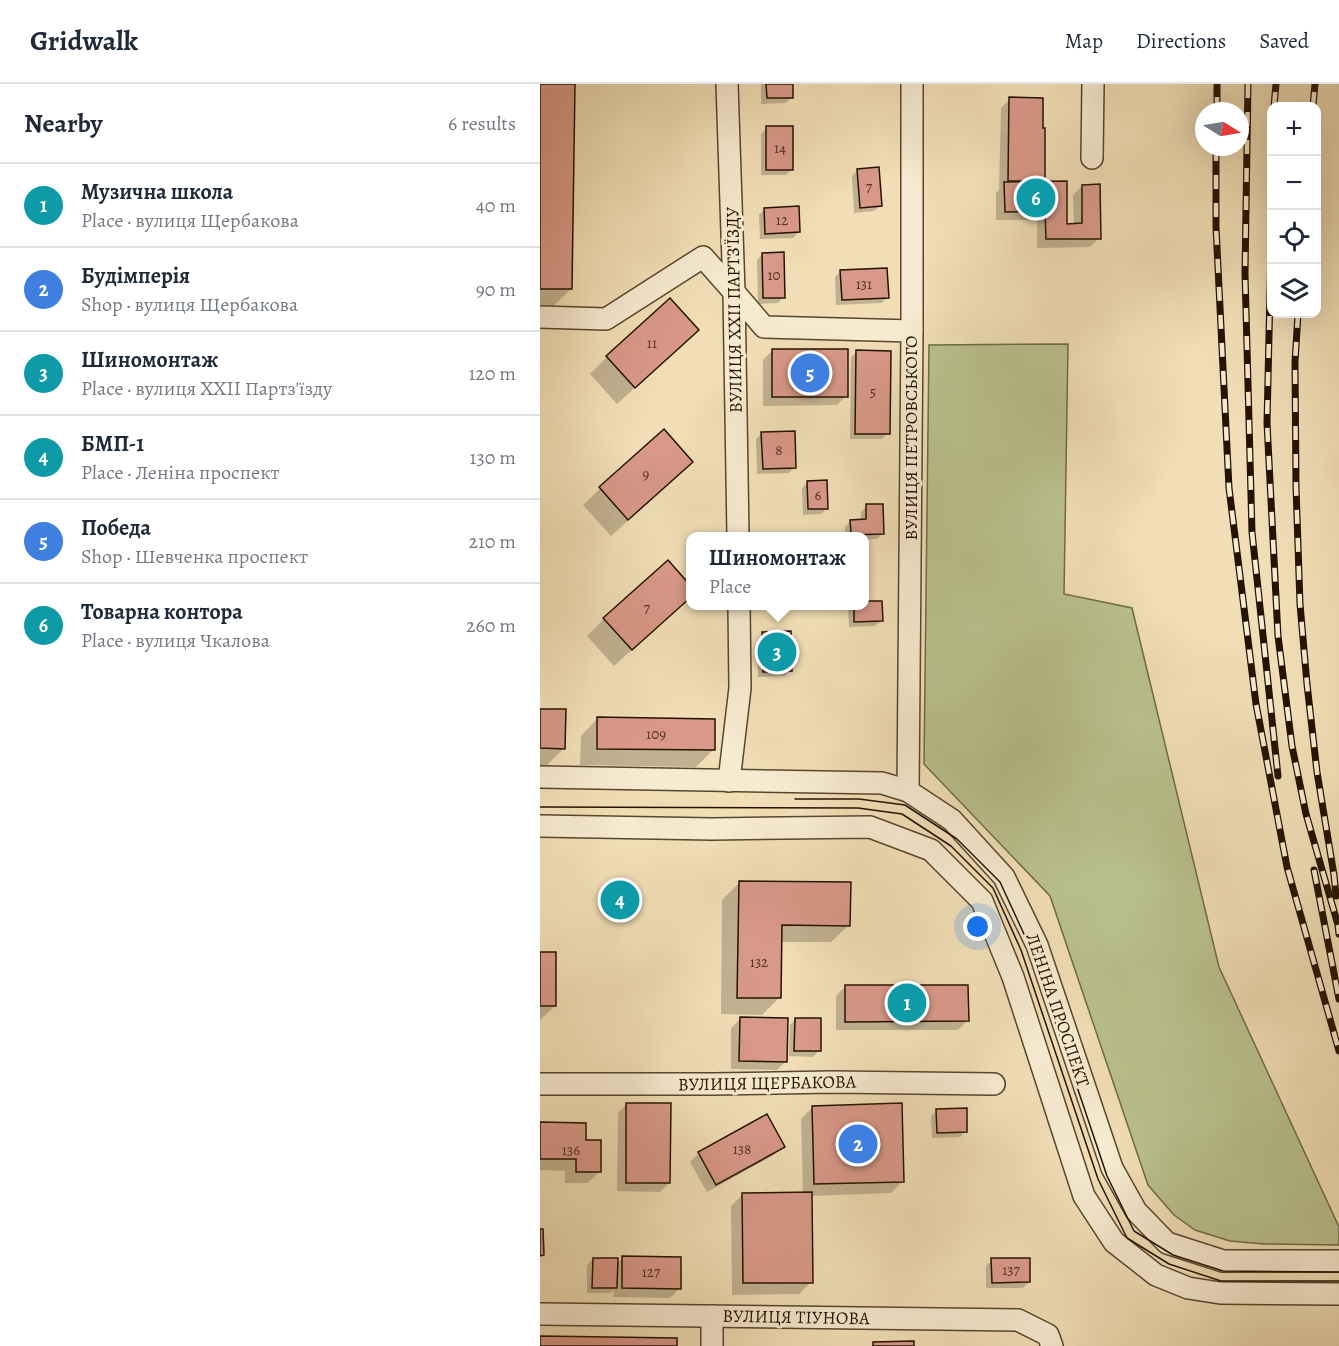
<!DOCTYPE html>
<html lang="en">
<head>
<meta charset="utf-8">
<style>
	:root { --surface:#fff; --page:#f6f6f7; --text:#1f2937; --muted:#747a83; --line:#e0e1e3; --accent:#8f2418 }
	body { margin:0; font-family:Alegreya,serif; background:var(--page); color:var(--text) }
	.controls { position:absolute; right:18px; top:18px; display:grid; overflow:hidden; border-radius:12px; box-shadow:0 6px 24px #0002 }
	.controls button { width:54px; height:54px; display:grid; place-items:center; padding:0; border:0; border-bottom:2px solid var(--line); background:var(--surface); color:var(--text); font:30px sans-serif }
	.compass { position:absolute; left:655px; top:18px; width:54px; height:54px; border-radius:50%; background:var(--surface); box-shadow:0 6px 24px #0002; rotate:101deg }
	.you { position:absolute; left:438px; top:843px; width:21px; height:21px; margin:-15px; border:4px solid #fff; border-radius:50%; background:#1a73e8; box-shadow:0 0 0 9px #1a73e833 }
	.badge { display:grid; place-items:center; width:39px; height:39px; border-radius:50%; background:var(--accent); color:#fff; font-size:20px; font-weight:700 }
	.pin { position:absolute; translate:-50% -50%; border:3px solid #fff; box-shadow:0 2px 6px #0006 }
	.popup { position:absolute; left:146px; top:448px; width:183px; height:78px; box-sizing:border-box; display:grid; place-content:center; border-radius:12px; background:var(--surface); filter:drop-shadow(0 2px 4px #0005); font-size:20px; white-space:nowrap; color:var(--muted) }
	.popup b { font-size:22px; color:var(--text) }
	.popup::after { content:''; position:absolute; left:50%; top:100%; margin-left:-12px; border:12px solid transparent; border-top-color:var(--surface) }
	.list { margin:0; padding:0; list-style:none }
	h2 { display:flex; justify-content:space-between; align-items:center; height:78px; margin:0; padding:0 24px; font-size:26px }
	h2 small { font-size:20px; font-weight:400; color:var(--muted) }
	.list li { display:grid; grid-template-columns:39px 1fr auto; gap:18px; align-items:center; box-sizing:border-box; height:84px; padding:0 24px; border-top:2px solid var(--line) }
	.list b { display:block; font-size:22px; white-space:nowrap }
	.list p { margin:0; font-size:20px; white-space:nowrap; color:var(--muted) }
	.list em { font-size:20px; font-style:normal; color:var(--muted) }
	.icon { flex:none; width:33px; height:33px; fill:none; stroke:currentColor; stroke-width:2; stroke-linecap:round; stroke-linejoin:round }
	.map { position:relative; flex:none; width:799px; height:1262px; overflow:hidden }
	header { display:flex; align-items:center; gap:36px; box-sizing:border-box; height:84px; padding:0 30px; background:var(--surface); border-bottom:2px solid var(--line) }
	header strong { font-size:28px }
	nav { display:flex; gap:33px; margin-inline-start:auto; font-size:21px }
	main { display:flex }
	aside { flex:1; background:var(--surface) }
	.map>svg:first-child { display:block }
</style>
</head>
<body>
<header>
<strong>Gridwalk</strong>
<nav><a>Map</a><a>Directions</a><a>Saved</a></nav>
</header>
<main>
<aside>
<h2>Nearby<small>6 results</small></h2>
<ul class="list">
<li><span class="badge" style="background:#0f9aa8">1</span><div><b>Музична школа</b><p>Place · вулиця Щербакова</p></div><em>40 m</em></li>
<li><span class="badge" style="background:#3f7fe0">2</span><div><b>Будімперія</b><p>Shop · вулиця Щербакова</p></div><em>90 m</em></li>
<li><span class="badge" style="background:#0f9aa8">3</span><div><b>Шиномонтаж</b><p>Place · вулиця XXII Партз'їзду</p></div><em>120 m</em></li>
<li><span class="badge" style="background:#0f9aa8">4</span><div><b>БМП-1</b><p>Place · Леніна проспект</p></div><em>130 m</em></li>
<li><span class="badge" style="background:#3f7fe0">5</span><div><b>Победа</b><p>Shop · Шевченка проспект</p></div><em>210 m</em></li>
<li><span class="badge" style="background:#0f9aa8">6</span><div><b>Товарна контора</b><p>Place · вулиця Чкалова</p></div><em>260 m</em></li>
</ul>
</aside>
<div class="map">
<svg width="799" height="1262" viewBox="0 0 799 1262">
	<rect width="100%" height="100%" fill="#f1deb6"/>
	<filter id="stains"><feTurbulence type="fractalNoise" baseFrequency=".00333" numOctaves="4"/><feColorMatrix values="0 0 0 0 .2 0 0 0 0 .09 0 0 0 0 .02 0 0 0 .5 -.17"/></filter>
	<radialGradient id="worn" r=".72"><stop offset=".6" stop-color="#630" stop-opacity="0"/><stop offset="1" stop-color="#630" stop-opacity=".3"/></radialGradient>
	<polygon fill="#b9c18e" stroke="#6e6a47" stroke-width="1.5" points="528,260 524,510 592,524 679,883 799,1143 799,1161 724,1160 690,1157 655,1146 634,1131 608,1101 510,812 384,680 389,261"/>
	<g fill="#0003">
		<polygon points="0,0 34,0 31,205 13,222 0,222"/>
		<polygon points="221,0 251,0 252,13 246,19 221,20"/>
		<polygon points="470,15 501,46 504,46 503,99 526,141 534,141 533,111 542,102 559,154 550,163 497,164 497,136 456,136 456,109 459,106 461,24"/>
		<polygon points="227,44 252,85 246,91 221,91 221,50"/>
		<polygon points="318,86 340,122 334,127 314,129 312,92"/>
		<polygon points="225,125 259,148 253,154 220,155 219,131"/>
		<polygon points="223,170 243,213 238,219 218,220 217,176"/>
		<polygon points="301,187 347,214 341,219 296,221 295,193"/>
		<polygon points="157,246 77,320 50,290 67,273"/>
		<polygon points="232,267 306,312 297,321 223,322 223,276"/>
		<polygon points="317,268 348,349 342,355 310,355 311,273"/>
		<polygon points="222,349 255,383 249,389 217,390 216,355"/>
		<polygon points="134,395 71,452 43,421 61,404"/>
		<polygon points="268,398 287,424 281,430 263,431 262,404"/>
		<polygon points="327,422 343,449 337,455 324,456 324,452 305,452 305,443 311,437 321,437 321,428"/>
		<polygon points="150,503 150,513 74,582 47,552 64,535"/>
		<polygon points="324,519 341,537 335,542 309,543 308,525 312,522 324,522"/>
		<polygon points="223,550 251,586 245,592 218,593 217,556"/>
		<polygon points="0,626 24,664 7,681 0,681"/>
		<polygon points="58,634 173,666 156,683 40,681 41,652"/>
		<polygon points="199,799 309,841 291,858 240,858 239,914 222,931 181,930 182,816"/>
		<polygon points="0,869 15,922 0,936"/>
		<polygon points="305,903 427,937 418,946 296,946 296,912"/>
		<polygon points="200,935 246,977 237,986 191,985 191,944"/>
		<polygon points="256,935 279,967 273,973 249,972 250,941"/>
		<polygon points="87,1020 129,1099 120,1108 77,1107 78,1029"/>
		<polygon points="273,1023 363,1097 351,1109 270,1112 271,1198 259,1210 192,1211 191,1122 203,1110 263,1110 261,1035"/>
		<polygon points="397,1026 426,1047 420,1053 392,1054 391,1032"/>
		<polygon points="0,1040 44,1058 60,1087 48,1099 25,1099 25,1087 0,1086"/>
		<polygon points="243,1062 234,1071 167,1108 150,1078 159,1069"/>
		<polygon points="83,1173 139,1205 130,1214 73,1213 74,1206 70,1209 47,1209 47,1181 53,1175 76,1180"/>
		<polygon points="452,1176 489,1198 483,1204 446,1204 446,1182"/>
	</g>
	<g fill="#d99989" stroke="#241300" stroke-width="1.5">
		<polygon points="0,0 35,0 32,205 0,205"/>
		<polygon points="226,0 253,0 253,14 227,14"/>
		<polygon points="469,13 503,14 503,44 505,44 505,97 468,97"/>
		<rect x="226" y="42" width="27" height="44"/>
		<polygon points="339,83 342,122 320,124 317,85"/>
		<polygon points="527,97 527,140 542,139 542,101 560,100 561,155 506,155 505,127 465,128 464,98"/>
		<polygon points="259,122 260,148 225,150 224,124"/>
		<polygon points="244,168 245,214 223,214 222,169"/>
		<polygon points="347,184 349,214 302,216 300,186"/>
		<polygon points="130,214 159,246 95,304 66,272"/>
		<rect x="232" y="265" width="76" height="48"/>
		<polygon points="316,266 351,267 350,350 315,350"/>
		<polygon points="124,345 153,378 88,436 59,403"/>
		<polygon points="255,347 256,384 223,385 221,348"/>
		<polygon points="287,396 288,425 268,425 267,397"/>
		<polygon points="326,420 343,420 344,450 311,451 310,436 326,435"/>
		<polygon points="128,476 150,501 150,514 92,566 63,534"/>
		<polygon points="324,517 342,517 343,537 314,538 314,522 324,522"/>
		<polygon points="251,547 252,587 223,588 222,548"/>
		<polygon points="0,625 26,625 25,665 0,664"/>
		<polygon points="57,633 175,635 175,666 57,665"/>
		<polygon points="199,797 311,798 310,842 242,841 241,914 197,914"/>
		<rect x="0" y="868" width="16" height="54"/>
		<polygon points="305,901 428,901 429,937 305,938"/>
		<polygon points="200,933 248,934 247,978 199,977"/>
		<polygon points="255,934 281,934 281,967 254,967"/>
		<polygon points="86,1019 131,1019 130,1099 86,1099"/>
		<polygon points="362,1019 364,1098 274,1100 272,1022"/>
		<polygon points="427,1024 427,1048 397,1049 396,1025"/>
		<polygon points="227,1030 245,1063 176,1101 158,1068"/>
		<polygon points="0,1038 46,1039 46,1056 61,1056 61,1088 36,1088 36,1075 0,1075"/>
		<polygon points="272,1108 273,1199 203,1199 202,1109"/>
		<polygon points="0,1145 3,1145 4,1171 0,1172"/>
		<polygon points="82,1172 141,1173 141,1205 82,1204"/>
		<polygon points="53,1174 78,1174 77,1204 52,1204"/>
		<polygon points="451,1174 490,1174 490,1198 452,1199"/>
		<polygon points="0,1252 137,1254 137,1262 0,1262"/>
		<polygon points="374,1257 374,1262 333,1262 333,1258"/>
	</g>
	<g fill="none" stroke-linecap="round" stroke-linejoin="round">
		<defs>
			<g id="minor">
				<polyline points="187,0 194,208 198,452"/>
				<polyline points="552,74 553,0"/>
				<polyline points="0,233 66,235 163,173 194,208 224,243 372,247"/>
				<polyline points="0,693 342,699 368,707 412,736 464,793 497,861 572,1084 596,1127 627,1159 683,1177 799,1177"/>
				<polyline points="189,697 200,604 199,522"/>
				<polyline points="368,707 372,247 372,0"/>
				<polyline points="0,742 172,745 330,743 391,766 442,817 473,893 544,1112 574,1158 616,1191 648,1204 680,1209 799,1210"/>
				<polyline points="0,1000 173,1000 292,998 454,1000"/>
				<polyline points="0,1230 478,1236 508,1251 512,1262"/>
				<polyline points="172,1232 172,1262"/>
			</g>
		</defs>
		<use href="#minor" stroke="#57462e" stroke-width="24"/>
		<use href="#minor" stroke="#f6ead0" stroke-width="21"/>
		<g stroke="#241300" stroke-width="1.5">
			<polyline points="255,715 319,715 365,721 417,755 460,798 490,863 567,1092 594,1147 633,1171 683,1187 799,1188"/>
			<polyline points="0,723 318,724 362,730 411,762 453,804 481,866 558,1095 587,1154 629,1180 681,1197 799,1197"/>
		</g>
		<defs>
			<g id="rail">
				<polyline points="708,0 705,189 712,448 738,692"/>
				<polyline points="734,22 736,0"/>
				<polyline points="773,22 775,0"/>
				<polyline points="677,27 677,0"/>
				<polyline points="676,63 676,143 689,404 716,620 747,783 799,967"/>
				<polyline points="732,120 727,339 738,552 752,662 766,730 798,841 799,850"/>
				<polyline points="758,230 755,278 756,403 760,520 767,600 777,688 794,791 796,812"/>
				<polyline points="774,786 799,915"/>
			</g>
		</defs>
		<use href="#rail" stroke="#241300" stroke-width="7"/>
		<use href="#rail" stroke="#f6ead0" stroke-width="4.5" stroke-dasharray="14" stroke-linecap="butt"/>
	</g>
	<g text-anchor="middle" dominant-baseline="central" stroke-width="6" stroke-linejoin="round" paint-order="stroke">
		<g font-size="15" fill="#513422">
			<text x="240" y="64">14</text>
			<text x="329" y="103">7</text>
			<text x="242" y="136">12</text>
			<text x="234" y="191">10</text>
			<text x="324" y="200">131</text>
			<text x="112" y="259">11</text>
			<text x="333" y="308">5</text>
			<text x="239" y="366">8</text>
			<text x="106" y="390">9</text>
			<text x="278" y="411">6</text>
			<text x="107" y="524">7</text>
			<text x="116" y="650">109</text>
			<text x="219" y="878">132</text>
			<text x="202" y="1065">138</text>
			<text x="31" y="1066">136</text>
			<text x="471" y="1186">137</text>
			<text x="111" y="1188">127</text>
		</g>
		<g font-size="18" fill="#241300" stroke="#f6ead0">
			<text transform="translate(194 226) rotate(-91)">ВУЛИЦЯ XXII ПАРТЗ'ЇЗДУ</text>
			<text transform="translate(371 354) rotate(-90)">ВУЛИЦЯ ПЕТРОВСЬКОГО</text>
			<text transform="translate(518 926) rotate(71)">ЛЕНІНА ПРОСПЕКТ</text>
			<text transform="translate(227 999) rotate(-1)">ВУЛИЦЯ ЩЕРБАКОВА</text>
			<text transform="translate(256 1233) rotate(1)">ВУЛИЦЯ ТІУНОВА</text>
		</g>
	</g>
	<rect width="100%" height="100%" filter="url(#stains)"/>
	<rect width="100%" height="100%" fill="url(#worn)"/>
</svg>
<div class="controls">
<button>+</button>
<button>−</button>
<button><svg class="icon" aria-label="locate" viewBox="0 0 24 24"><circle cx="12" cy="12" r="6"/><path d="M12 2v4M12 18v4M2 12h4M18 12h4"/></svg></button>
<button><svg class="icon" aria-label="layers" viewBox="0 0 24 24"><path d="M12 4l9 5-9 5-9-5zM3 14l9 5 9-5"/></svg></button>
</div>
<svg class="compass" viewBox="-18 -18 36 36"><path d="M0-13l5 13h-10z" fill="#e53935"/><path d="M0 13l5-13h-10z" fill="#747a83"/></svg>
<div class="you"></div>
<div class="pin badge" style="left:367px;top:919px;background:#0f9aa8">1</div>
<div class="pin badge" style="left:318px;top:1060px;background:#3f7fe0">2</div>
<div class="pin badge" style="left:237px;top:568px;background:#0f9aa8">3</div>
<div class="popup"><b>Шиномонтаж</b>Place</div>
<div class="pin badge" style="left:80px;top:816px;background:#0f9aa8">4</div>
<div class="pin badge" style="left:270px;top:289px;background:#3f7fe0">5</div>
<div class="pin badge" style="left:496px;top:114px;background:#0f9aa8">6</div>
</div>
</main>
</body>
</html>
